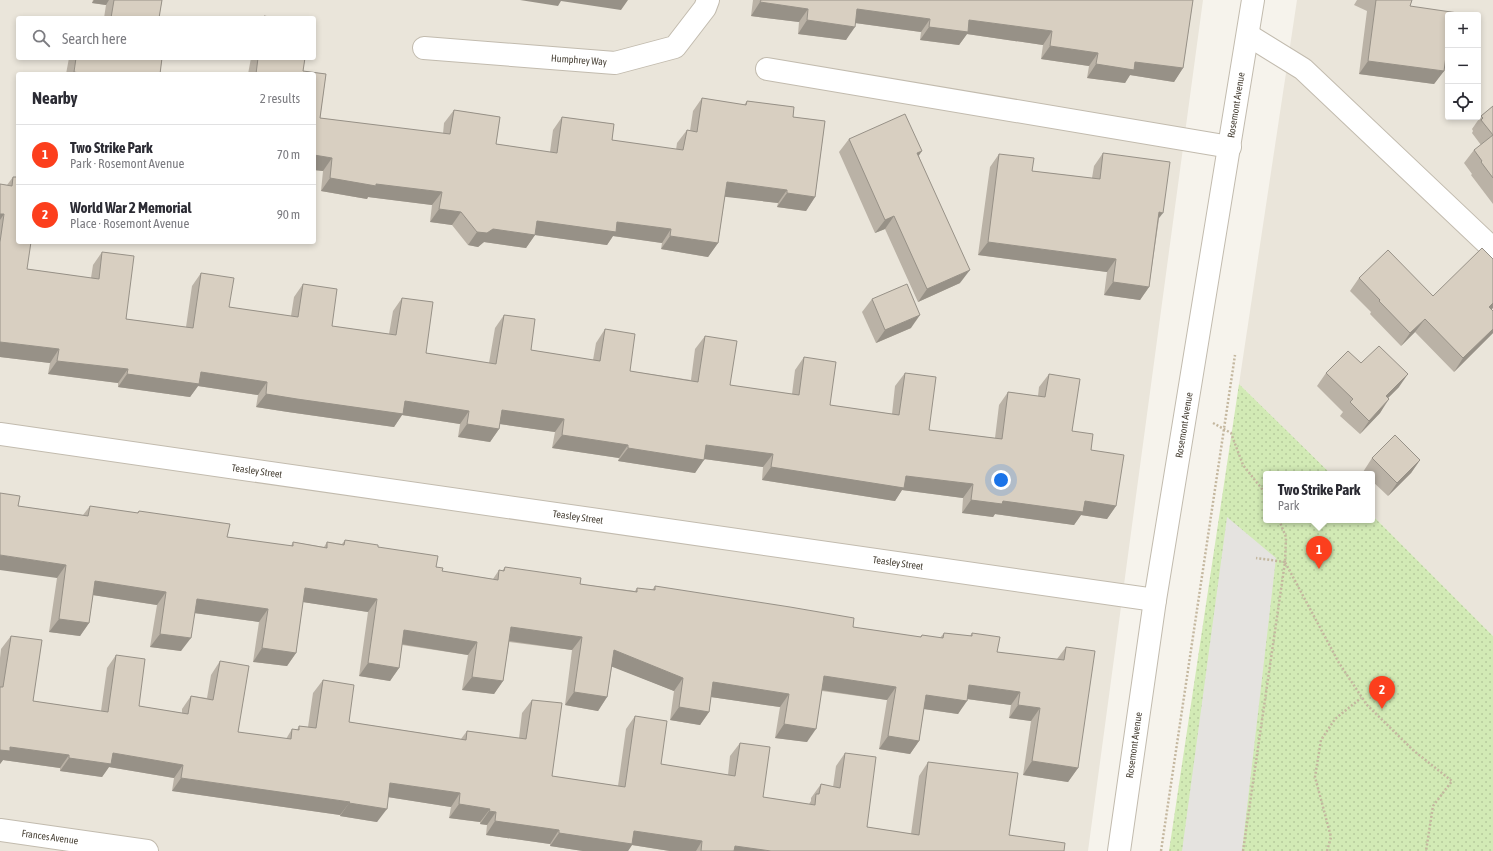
<!DOCTYPE html>
<html lang="en">
<head>
<meta charset="utf-8">
<style>
	:root { --surface:#fff; --page:#f2f2f3; --text:#2b2b33; --muted:#7c7c81; --line:#e1e1e2; --accent:#fc3f1d }
	body { margin:0; font-family:"Asap Condensed",sans-serif; background:var(--page); color:var(--text) }
	.controls { position:absolute; right:12px; top:12px; display:grid; overflow:hidden; border-radius:4px; box-shadow:0 2px 6px #0003 }
	.controls button { width:36px; height:36px; display:grid; place-items:center; padding:0; border:0; border-bottom:1px solid var(--line); background:var(--surface); color:var(--text); font:20px sans-serif }
	.you { position:absolute; left:1001px; top:480px; width:14px; height:14px; margin:-10px; border:3px solid #fff; border-radius:50%; background:#1a73e8; box-shadow:0 0 0 6px #1a73e833 }
	.badge { display:grid; place-items:center; width:26px; height:26px; border-radius:50%; background:var(--accent); color:#fff; font-size:13px; font-weight:700 }
	.pin { position:absolute; translate:-50% -33px; filter:drop-shadow(0 1px 2px #0008) }
	.pin::after { content:''; position:absolute; top:21px; width:14px; height:12px; background:inherit; clip-path:polygon(0 0,100% 0,50% 100%) }
	.popup { position:absolute; left:1263px; top:471px; width:112px; height:52px; box-sizing:border-box; display:grid; place-content:center; border-radius:4px; background:var(--surface); filter:drop-shadow(0 1px 3px #0005); font-size:13px; white-space:nowrap; color:var(--muted) }
	.popup b { font-size:15px; color:var(--text) }
	.popup::after { content:''; position:absolute; left:50%; top:100%; margin-left:-8px; border:8px solid transparent; border-top-color:var(--surface) }
	.list { margin:0; padding:0; list-style:none }
	h2 { display:flex; justify-content:space-between; align-items:center; height:52px; margin:0; padding:0 16px; font-size:17px }
	h2 small { font-size:13px; font-weight:400; color:var(--muted) }
	.list li { display:grid; grid-template-columns:26px 1fr auto; gap:12px; align-items:center; box-sizing:border-box; height:60px; padding:0 16px; border-top:1px solid var(--line) }
	.list b { display:block; font-size:15px; white-space:nowrap }
	.list p { margin:0; font-size:13px; white-space:nowrap; color:var(--muted) }
	.list em { font-size:13px; font-style:normal; color:var(--muted) }
	.icon { flex:none; width:22px; height:22px; fill:none; stroke:currentColor; stroke-width:2; stroke-linecap:round; stroke-linejoin:round }
	.map { position:relative; flex:none; width:1493px; height:851px; overflow:hidden }
	.search { position:absolute; background:var(--surface); box-shadow:0 2px 6px #0003; left:16px; top:16px; width:300px; height:44px; display:flex; align-items:center; gap:10px; box-sizing:border-box; padding:0 14px; border-radius:4px; color:var(--muted); font-size:15px }
	.panel { position:absolute; background:var(--surface); box-shadow:0 2px 6px #0003; left:16px; top:72px; width:300px; height:172px; border-radius:4px }
	.map>svg:first-child { display:block }
</style>
</head>
<body>
<div class="map">
<svg width="1493" height="851" viewBox="0 0 1493 851">
	<defs>
		<pattern id="park-dots" width="8" height="8" patternUnits="userSpaceOnUse"><rect width="8" height="8" fill="#d2eab5"/><path d="M2 2h.1M6 6h.1" fill="none" stroke="#b6ca9c" stroke-width="1.8" stroke-linecap="round"/></pattern>
	</defs>
	<rect width="100%" height="100%" fill="#f6f3ec"/>
	<g fill="#eae5da" fill-rule="evenodd">
		<path d="M 0,0 L 1203,0 L 1088,851 L 0,851 ZM 18,18 L 314,18 L 314,58 L 18,58 ZM 18,74 L 314,74 L 314,242 L 18,242 Z"/>
		<path d="M 1297,0 L 1493,0 L 1493,636 L 1372,515 L 1372,474 L 1331,474 L 1239,384 ZM 1448,15 L 1478,15 L 1478,117 L 1448,117 Z"/>
	</g>
	<polygon fill="url(#park-dots)" points="1239,384 1331,474 1266,474 1266,520 1372,520 1372,515 1493,636 1493,851 1169,851"/>
	<polygon fill="#e5e3e0" points="1227,517 1276,558 1242,851 1182,851"/>
	<g fill="none" stroke-linecap="round" stroke-linejoin="round">
		<defs>
			<g id="minor">
				<polyline points="1248,35 1303,69 1492,248"/>
				<polyline points="424,48 615,63 675,47 705,8 708,0"/>
				<polyline points="767,69 1230,147"/>
				<polyline points="0,434 1155,600"/>
				<polyline points="0,830 147,851"/>
				<polyline points="1119,851 1155,600 1253,0"/>
			</g>
		</defs>
		<use href="#minor" stroke="#c2bbae" stroke-width="24"/>
		<g stroke="#c4b79f" stroke-width="2.5" stroke-dasharray="2 2" stroke-linecap="butt">
			<polyline points="1213,423 1231,433 1243,465 1266,494"/>
			<polyline points="1279,520 1286,537 1285,562 1339,663 1367,705 1414,751 1452,781 1433,806 1426,851"/>
			<polyline points="1161,851 1235,355"/>
			<polyline points="1243,851 1285,562 1256,558"/>
			<polyline points="1327,851 1331,837 1315,777 1321,740 1335,719 1361,698"/>
		</g>
		<use href="#minor" stroke="#fff" stroke-width="22"/>
	</g>
	<g fill="#bab2a6">
		<polygon points="93,0 162,0 159,18 104,18 106,5 92,3"/>
		<polygon points="753,0 1193,0 1183,68 1174,82 1130,75 1125,83 1087,78 1089,66 1041,59 1043,45 967,34 959,45 920,40 921,32 855,23 846,40 798,34 799,22 751,16"/>
		<polygon points="1357,0 1412,0 1410,6 1448,15 1448,51 1446,54 1444,71 1434,84 1359,74 1367,11 1354,5"/>
		<polygon points="69,58 162,58 160,74 66,74"/>
		<polygon points="251,58 305,58 303,71 326,74 320,118 443,134 444,123 454,110 500,117 496,144 550,152 553,130 562,117 614,124 612,140 676,150 677,143 687,130 690,131 693,111 702,98 744,105 747,101 794,107 793,117 825,121 815,197 806,211 777,207 778,203 725,196 718,243 708,257 661,249 662,243 613,236 607,245 535,235 526,248 484,242 478,247 468,245 452,225 430,222 432,205 368,197 367,199 321,191 323,171 314,170 314,74 248,74"/>
		<polygon points="1493,106 1493,204 1471,175 1472,174 1464,163 1474,150 1481,145 1472,133 1473,131 1472,129 1481,116"/>
		<polygon points="849,139 919,156 960,283 918,302 885,229 875,233 839,152"/>
		<polygon points="1103,153 1159,219 1149,287 1140,300 1104,295 1107,272 978,255 990,167 999,154 1032,171 1092,178 1094,166"/>
		<polygon points="13,177 27,269 91,278 93,265 102,252 126,319 186,327 192,286 201,273 229,307 291,316 294,297 303,284 332,326 389,334 393,311 402,298 426,353 489,363 495,328 504,315 531,350 593,360 596,343 605,329 630,371 691,380 695,349 705,336 730,385 792,394 795,370 804,357 830,405 892,414 895,386 905,373 929,430 995,438 999,405 1008,392 1038,396 1039,387 1049,374 1072,431 1091,450 1116,506 1107,519 1081,515 1074,525 995,514 993,517 962,513 963,498 902,490 895,501 762,480 763,467 704,459 695,473 618,461 619,458 552,448 555,432 500,424 499,429 490,442 458,437 460,424 402,415 394,427 288,412 256,407 258,395 198,386 190,397 118,387 118,383 48,374 50,363 0,357 0,184 7,185"/>
		<polygon points="1493,259 1493,308 1491,309 1493,333 1454,372 1415,332 1401,346 1370,314 1371,312 1350,291 1359,278 1433,296"/>
		<polygon points="872,299 911,328 876,343 862,312"/>
		<polygon points="1361,363 1399,387 1388,398 1380,413 1360,434 1340,416 1343,412 1317,386 1326,373"/>
		<polygon points="1372,458 1420,460 1411,473 1388,496 1372,481 1372,474 1365,474 1363,472"/>
		<polygon points="18,506 83,515 90,506 137,513 139,511 227,537 291,546 293,542 324,547 327,542 342,544 345,540 378,547 436,567 442,571 493,579 499,570 502,571 505,567 580,584 635,591 637,588 652,590 655,586 853,627 920,637 922,635 940,638 944,633 970,636 972,633 997,652 1057,659 1066,647 1078,768 1068,782 1023,775 1031,721 1009,718 1011,705 967,699 958,714 924,709 919,741 910,754 879,749 887,700 822,691 807,742 775,738 780,707 711,697 709,712 700,725 670,720 674,691 612,666 607,697 598,711 565,705 572,650 509,642 503,681 494,694 462,690 468,655 402,645 399,668 390,681 359,676 368,612 303,602 296,653 287,666 253,662 259,622 194,613 181,651 150,647 157,605 93,595 89,623 80,636 49,632 57,578"/>
		<polygon points="11,636 33,701 101,711 107,668 116,655 139,706 182,713 182,709 191,696 207,698 211,675 220,661 238,732 286,739 292,729 297,730 299,726 308,727 313,693 323,680 349,722 461,739 467,731 519,738 522,713 532,700 552,776 618,786 626,729 635,716 661,764 728,775 730,756 740,743 763,797 809,804 811,801 811,798 821,784 833,787 836,766 845,753 867,827 911,834 919,776 928,762 1009,835 1064,851 670,851 632,845 628,851 583,851 550,846 550,844 486,835 487,825 480,824 480,822 449,818 451,807 388,797 377,822 340,816 340,815 172,791 174,778 109,767 102,777 60,771 60,768 3,760 0,764 0,658 1,649"/>
	</g>
	<g fill="#979187">
		<polygon points="94,0 109,0 106,5 92,3"/>
		<polygon points="520,0 628,0 621,10 561,1 558,6"/>
		<polygon points="760,2 808,9 799,22 751,16"/>
		<polygon points="857,9 930,19 921,32 848,22"/>
		<polygon points="807,20 855,27 846,40 798,34"/>
		<polygon points="969,20 1052,31 1043,45 967,34 959,45 920,40 929,27"/>
		<polygon points="1448,41 1448,51 1445,56"/>
		<polygon points="1050,46 1098,53 1089,66 1041,59"/>
		<polygon points="1368,61 1444,71 1434,84 1359,74"/>
		<polygon points="1135,62 1183,68 1174,82 1130,75 1125,83 1087,78 1096,64"/>
		<polygon points="74,72 85,74 73,74"/>
		<polygon points="922,151 913,164 917,153"/>
		<polygon points="314,155 332,158 323,171 314,170"/>
		<polygon points="330,178 442,192 432,205 368,197 367,199 321,191"/>
		<polygon points="727,182 787,190 778,203 718,196"/>
		<polygon points="787,193 815,197 806,211 777,207"/>
		<polygon points="439,209 461,212 452,225 430,222"/>
		<polygon points="1159,212 1163,213 1153,226"/>
		<polygon points="0,214 4,214 0,220"/>
		<polygon points="894,216 885,229 875,233 885,220"/>
		<polygon points="537,221 617,222 671,229 662,243 613,236 607,245 535,235 526,248 484,242 478,247 468,245 477,232"/>
		<polygon points="670,236 718,243 708,257 661,249"/>
		<polygon points="988,242 1116,259 1107,272 978,255"/>
		<polygon points="970,270 960,283 918,302 927,289"/>
		<polygon points="1113,282 1149,287 1140,300 1104,295"/>
		<polygon points="1493,303 1493,308 1480,320 1489,307"/>
		<polygon points="920,315 911,328 876,343 885,330"/>
		<polygon points="1425,319 1415,332 1401,346 1410,333"/>
		<polygon points="1493,329 1493,333 1454,372 1463,358"/>
		<polygon points="0,342 59,349 50,363 0,357"/>
		<polygon points="57,361 128,369 118,383 48,374"/>
		<polygon points="201,372 267,382 258,395 198,386 190,397 118,387 127,374"/>
		<polygon points="1408,374 1399,387 1377,409 1386,396"/>
		<polygon points="266,394 405,401 469,411 460,424 402,415 394,427 288,412 256,407"/>
		<polygon points="1389,399 1380,413 1360,434 1369,421"/>
		<polygon points="502,410 564,419 555,432 493,423"/>
		<polygon points="467,424 499,429 490,442 458,437"/>
		<polygon points="562,435 628,445 619,458 552,448"/>
		<polygon points="706,445 773,454 763,467 697,458"/>
		<polygon points="628,448 704,460 695,473 618,461"/>
		<polygon points="1420,460 1411,473 1388,496 1397,483"/>
		<polygon points="771,467 906,476 973,484 963,498 902,490 895,501 762,480"/>
		<polygon points="971,500 1085,501 1116,506 1107,519 1081,515 1074,525 995,514 993,517 962,513"/>
		<polygon points="0,555 66,565 57,578 0,570"/>
		<polygon points="95,581 166,592 157,605 86,594"/>
		<polygon points="305,588 377,599 368,612 296,601"/>
		<polygon points="197,599 268,609 259,622 187,612"/>
		<polygon points="59,619 89,623 80,636 49,632"/>
		<polygon points="511,627 582,637 572,650 502,640"/>
		<polygon points="404,630 477,642 468,655 395,643"/>
		<polygon points="160,634 191,638 181,651 150,647"/>
		<polygon points="262,648 296,653 287,666 253,662"/>
		<polygon points="614,650 683,678 674,691 605,664"/>
		<polygon points="368,663 399,668 390,681 359,676"/>
		<polygon points="824,676 896,687 887,700 815,689"/>
		<polygon points="472,677 503,681 494,694 462,690"/>
		<polygon points="713,682 789,694 780,707 704,696"/>
		<polygon points="969,685 1020,692 1011,705 960,698"/>
		<polygon points="574,692 607,697 598,711 565,705"/>
		<polygon points="926,695 967,701 958,714 917,708"/>
		<polygon points="1018,705 1040,708 1031,721 1009,718"/>
		<polygon points="679,707 709,712 700,725 670,720"/>
		<polygon points="784,724 816,729 807,742 775,738"/>
		<polygon points="888,736 919,741 910,754 879,749"/>
		<polygon points="10,747 69,755 60,768 3,760 0,764 0,750"/>
		<polygon points="113,753 183,765 174,778 109,767 102,777 60,771 69,758"/>
		<polygon points="1032,761 1078,768 1068,782 1023,775"/>
		<polygon points="181,778 350,802 340,815 172,791"/>
		<polygon points="390,783 460,793 451,807 381,796"/>
		<polygon points="349,803 387,809 377,822 340,816"/>
		<polygon points="459,804 490,809 480,822 449,818"/>
		<polygon points="489,811 496,812 487,825 480,824"/>
		<polygon points="495,821 559,830 550,844 486,835"/>
		<polygon points="634,831 702,841 696,851 670,851 632,845 628,851 583,851 550,846 559,833"/>
		<polygon points="735,846 771,851 731,851"/>
	</g>
	<g fill="#d8cfc1" stroke="#979187">
		<polygon points="114,0 162,0 159,18 111,18"/>
		<polygon points="761,0 1193,0 1183,68 1135,62 1134,70 1096,64 1098,53 1050,46 1052,31 969,20 968,32 929,27 930,19 857,9 855,27 807,20 808,9 760,2"/>
		<polygon points="1376,0 1412,0 1410,6 1458,13 1457,15 1448,15 1448,41 1444,71 1368,61"/>
		<polygon points="264,16 275,18 264,18"/>
		<polygon points="76,58 162,58 160,74 85,74 74,72"/>
		<polygon points="258,58 305,58 303,71 326,74 320,118 450,134 454,110 500,117 496,144 557,153 562,117 614,124 612,140 683,150 687,130 697,132 702,98 746,105 747,101 794,107 793,117 825,121 815,197 787,193 787,190 727,182 718,243 670,236 671,229 617,222 616,232 537,221 535,235 493,229 487,233 477,232 461,212 439,209 442,192 376,184 376,186 330,178 332,158 314,155 314,74 256,74"/>
		<polygon points="1493,106 1493,178 1481,162 1482,161 1474,150 1493,135 1481,120 1483,118 1481,116"/>
		<polygon points="905,114 922,151 917,153 970,270 927,289 894,216 885,220 849,139"/>
		<polygon points="1103,153 1170,162 1163,213 1159,212 1149,287 1113,282 1116,259 988,242 999,154 1034,158 1032,171 1100,179"/>
		<polygon points="13,177 18,177 18,242 31,242 27,269 99,279 102,252 134,256 126,319 193,328 201,273 234,278 229,307 298,317 303,284 337,289 332,326 396,335 402,298 433,302 426,353 496,364 504,315 535,319 531,350 600,361 605,329 635,334 630,371 698,382 705,336 737,341 730,385 799,395 804,357 836,362 830,405 899,415 905,373 936,377 929,430 1002,439 1008,392 1045,397 1049,374 1080,379 1072,431 1093,434 1091,450 1124,455 1116,506 1085,501 1083,512 1003,501 1002,504 971,500 973,484 906,476 904,488 771,467 773,454 706,445 704,460 628,448 628,445 562,435 564,419 502,410 499,429 467,424 469,411 405,401 403,414 297,399 266,394 267,382 201,372 199,384 127,374 128,369 57,361 59,349 0,342 0,242 4,214 0,214 0,184 12,186"/>
		<polygon points="1482,248 1493,259 1493,303 1489,307 1493,311 1493,329 1463,358 1425,319 1410,333 1379,301 1380,300 1359,278 1388,250 1433,296"/>
		<polygon points="907,284 920,315 885,330 872,299"/>
		<polygon points="1379,346 1408,374 1386,396 1389,399 1369,421 1350,402 1353,399 1326,373 1348,351 1361,363"/>
		<polygon points="1395,435 1420,460 1397,483 1372,458"/>
		<polygon points="0,493 20,496 18,506 88,516 90,506 138,513 139,511 230,524 227,537 293,546 293,542 327,548 327,542 344,545 345,540 378,545 378,547 438,556 436,567 443,568 442,571 498,580 499,570 504,571 505,567 581,578 580,584 637,592 637,588 655,590 655,586 790,607 854,618 853,627 921,637 922,635 943,638 944,633 972,636 972,633 1000,637 997,652 1064,660 1066,647 1095,651 1078,768 1032,761 1040,708 1018,705 1020,692 969,685 967,701 926,695 919,741 888,736 896,687 824,676 816,729 784,724 789,694 713,682 709,712 679,707 683,678 614,650 607,697 574,692 582,637 511,627 503,681 472,677 477,642 404,630 399,668 368,663 377,599 305,588 296,653 262,648 268,609 197,599 191,638 160,634 166,592 95,581 89,623 59,619 66,565 0,555"/>
		<polygon points="11,636 42,640 33,701 108,712 116,655 145,659 139,706 188,714 191,696 213,700 220,661 249,666 238,732 291,739 292,729 299,730 299,726 316,728 323,680 354,685 349,722 466,740 467,731 526,739 532,700 562,703 552,776 625,787 635,716 667,721 661,764 735,776 740,743 770,747 763,797 815,805 816,794 819,794 821,784 840,788 845,753 876,757 867,827 919,835 928,762 1018,773 1009,835 1065,843 1064,851 771,851 735,846 734,851 701,851 702,841 634,831 632,844 559,833 559,830 495,821 496,812 489,811 490,809 459,804 460,793 390,783 387,809 349,803 350,802 181,778 183,765 113,753 111,764 69,758 69,755 10,747 10,751 0,750 0,687 3,687"/>
	</g>
	<g text-anchor="middle" dominant-baseline="central" stroke-width="3" stroke-linejoin="round" paint-order="stroke">
		<g font-size="10" fill="#4b4439" stroke="#fff">
			<text transform="translate(579 60) rotate(4)">Humphrey Way</text>
			<text transform="translate(1236 105) rotate(-81)">Rosemont Avenue</text>
			<text transform="translate(1184 425) rotate(-81)">Rosemont Avenue</text>
			<text transform="translate(257 471) rotate(8)">Teasley Street</text>
			<text transform="translate(578 517) rotate(8)">Teasley Street</text>
			<text transform="translate(898 563) rotate(8)">Teasley Street</text>
			<text transform="translate(1134 745) rotate(-82)">Rosemont Avenue</text>
			<text transform="translate(50 837) rotate(8)">Frances Avenue</text>
		</g>
	</g>
</svg>
<div class="controls">
<button>+</button>
<button>−</button>
<button><svg class="icon" aria-label="locate" viewBox="0 0 24 24"><circle cx="12" cy="12" r="6"/><path d="M12 2v4M12 18v4M2 12h4M18 12h4"/></svg></button>
</div>
<div class="you"></div>
<div class="pin badge" style="left:1319px;top:569px">1</div>
<div class="popup"><b>Two Strike Park</b>Park</div>
<div class="pin badge" style="left:1382px;top:709px">2</div>
<div class="search"><svg class="icon" aria-label="search" viewBox="0 0 24 24"><circle cx="10" cy="10" r="6"/><path d="M15 15l6 6"/></svg>Search here</div>
<section class="panel">
<h2>Nearby<small>2 results</small></h2>
<ul class="list">
<li><span class="badge">1</span><div><b>Two Strike Park</b><p>Park · Rosemont Avenue</p></div><em>70 m</em></li>
<li><span class="badge">2</span><div><b>World War 2 Memorial</b><p>Place · Rosemont Avenue</p></div><em>90 m</em></li>
</ul>
</section>
</div>
</body>
</html>
